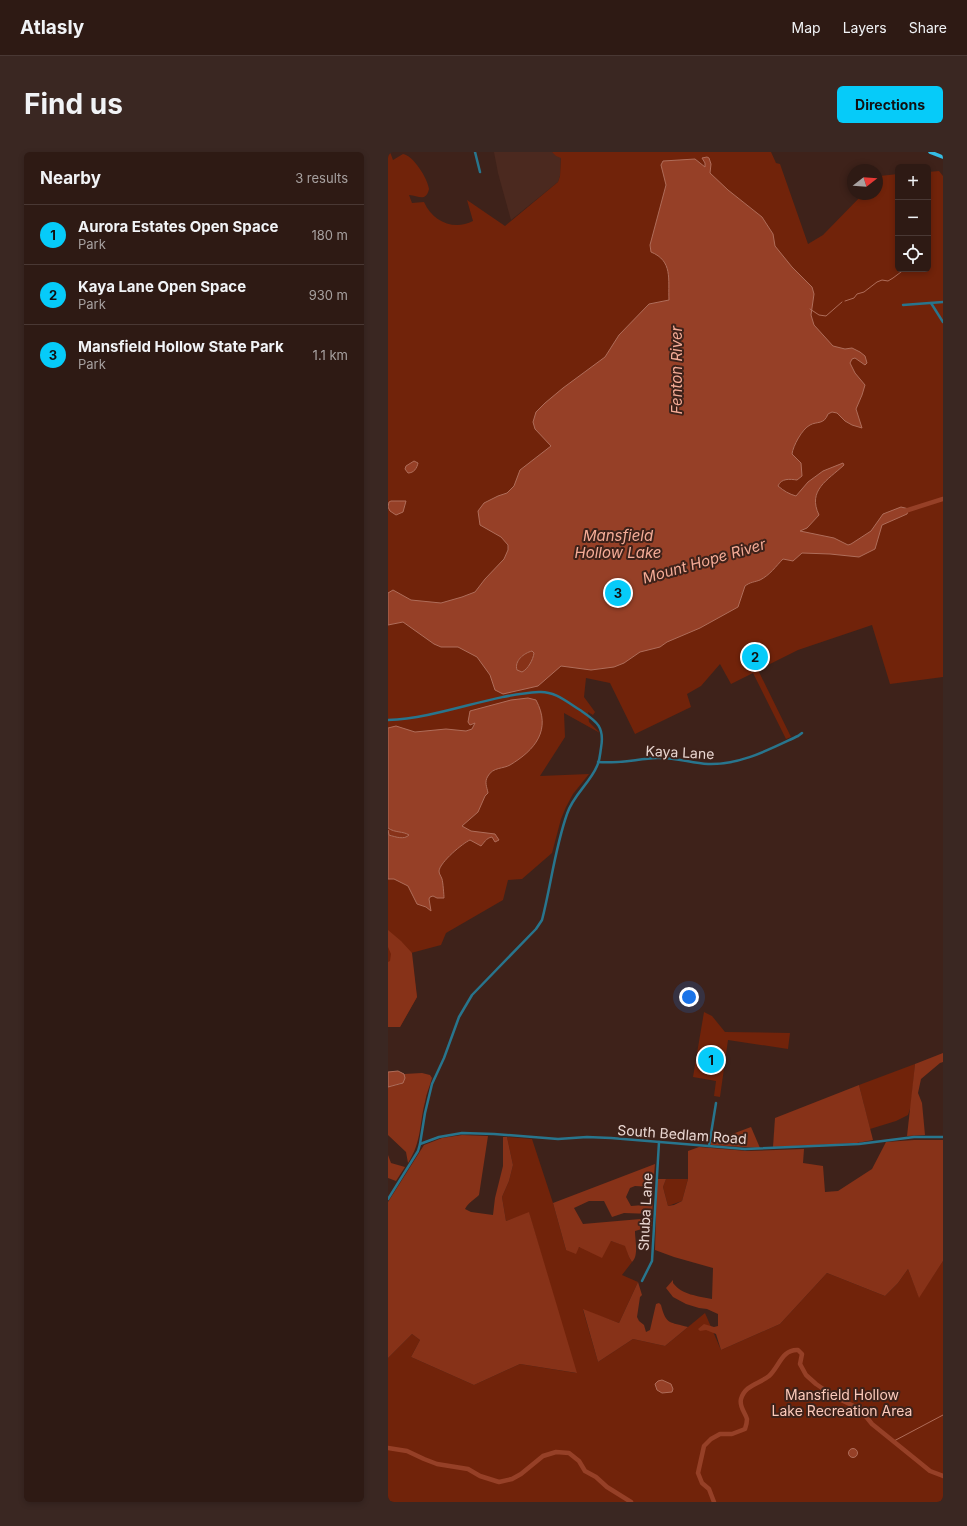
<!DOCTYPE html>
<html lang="en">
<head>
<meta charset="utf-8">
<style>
	:root { --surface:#2e1a14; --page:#3a2722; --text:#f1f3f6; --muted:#a7a1a0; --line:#493834; --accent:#06cbf9 }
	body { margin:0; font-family:Inter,sans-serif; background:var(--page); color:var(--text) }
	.controls { position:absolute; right:12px; top:12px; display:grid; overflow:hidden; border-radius:6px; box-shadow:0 2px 6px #0003 }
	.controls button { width:36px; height:36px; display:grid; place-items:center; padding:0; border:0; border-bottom:1px solid var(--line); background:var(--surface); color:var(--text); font:20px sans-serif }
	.compass { position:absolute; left:459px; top:12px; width:36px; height:36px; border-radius:50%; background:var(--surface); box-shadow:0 2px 6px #0003; rotate:73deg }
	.you { position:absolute; left:301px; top:845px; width:14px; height:14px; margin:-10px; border:3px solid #fff; border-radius:50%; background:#1a73e8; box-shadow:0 0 0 6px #1a73e833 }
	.badge { display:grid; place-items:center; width:26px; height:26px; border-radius:50%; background:var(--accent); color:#111; font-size:13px; font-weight:700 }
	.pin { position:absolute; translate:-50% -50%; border:2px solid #fff; box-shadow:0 1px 4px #0006 }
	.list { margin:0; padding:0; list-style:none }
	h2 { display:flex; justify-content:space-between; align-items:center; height:52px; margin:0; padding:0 16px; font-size:17px }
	h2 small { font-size:13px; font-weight:400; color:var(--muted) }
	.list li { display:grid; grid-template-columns:26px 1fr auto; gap:12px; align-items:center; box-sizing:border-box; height:60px; padding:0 16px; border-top:1px solid var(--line) }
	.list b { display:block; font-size:15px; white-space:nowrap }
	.list p { margin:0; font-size:13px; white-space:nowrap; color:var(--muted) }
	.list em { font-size:13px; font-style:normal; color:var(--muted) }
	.icon { flex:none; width:22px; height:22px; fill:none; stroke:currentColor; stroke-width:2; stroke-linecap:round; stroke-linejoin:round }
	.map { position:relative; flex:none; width:555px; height:1350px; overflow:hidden; border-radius:6px }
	header { display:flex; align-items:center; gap:24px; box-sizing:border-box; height:56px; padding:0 20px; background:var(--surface); border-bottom:1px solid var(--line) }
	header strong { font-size:19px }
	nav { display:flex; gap:22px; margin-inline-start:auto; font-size:14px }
	.intro { display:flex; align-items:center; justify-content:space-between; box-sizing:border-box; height:96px; padding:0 24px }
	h1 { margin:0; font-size:28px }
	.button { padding:10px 18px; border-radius:6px; background:var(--accent); color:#111; font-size:14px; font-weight:700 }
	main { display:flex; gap:24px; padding:0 24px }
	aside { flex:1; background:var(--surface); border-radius:6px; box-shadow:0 2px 6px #0003 }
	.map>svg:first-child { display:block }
</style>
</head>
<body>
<header>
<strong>Atlasly</strong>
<nav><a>Map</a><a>Layers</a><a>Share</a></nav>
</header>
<div class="intro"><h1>Find us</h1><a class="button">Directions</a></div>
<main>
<aside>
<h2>Nearby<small>3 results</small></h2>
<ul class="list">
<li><span class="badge">1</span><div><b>Aurora Estates Open Space</b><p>Park</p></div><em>180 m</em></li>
<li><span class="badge">2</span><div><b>Kaya Lane Open Space</b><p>Park</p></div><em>930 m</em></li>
<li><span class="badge">3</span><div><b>Mansfield Hollow State Park</b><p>Park</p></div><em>1.1 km</em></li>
</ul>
</aside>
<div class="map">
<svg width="555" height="1350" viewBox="0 0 555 1350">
	<rect width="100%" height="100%" fill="#3e221a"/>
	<polygon fill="#4b291f" points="106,0 164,0 173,5 172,24 170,30 123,68 110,21"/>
	<g fill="#71230a">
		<path d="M 0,0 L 2,0 L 5,8 L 15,2 C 25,3 40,27 41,37 C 38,50 31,44 21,43 L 24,51 L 36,50 C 45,70 66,79 85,69 L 79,48 L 117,74 L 170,30 L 172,24 L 173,6 L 168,4 L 164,0 L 383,0 L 388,11 L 392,12 L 420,92 L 435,83 L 475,42 L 489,42 L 489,27 L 492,24 L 510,22 L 510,117 L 540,117 L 540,20 L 551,19 L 555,24 L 555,525 L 502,532 L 484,473 L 410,498 L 370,518 L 403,585 L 398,587 L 365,521 L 343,532 L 332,512 L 313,534 L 299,542 L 303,555 L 247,582 L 222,531 L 198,526 L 196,545 L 207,560 L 205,563 L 200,560 L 201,570 L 212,581 L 176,561 L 177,585 L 152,624 L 201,622 L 185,642 L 178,655 L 173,667 L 164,701 L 134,727 L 120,728 L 115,748 L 58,781 L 53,793 L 23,801 L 29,845 L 12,875 L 0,875 Z"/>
		<polygon points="316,860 324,864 337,880 402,881 400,897 340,888 332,945 326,944 328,929 305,925"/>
		<polygon points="527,912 523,954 520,963 508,969 482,977 471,933"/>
		<polygon points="119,985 144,987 165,1051 178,1098 223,1089 238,1094 241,1105 244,1110 234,1123 250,1130 231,1171 195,1158 210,1210 245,1187 277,1194 317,1161 333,1198 392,1172 439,1121 497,1144 510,1131 520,1117 531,1145 555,1109 555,1350 0,1350 0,1206 24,1182 32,1188 23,1205 86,1233 132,1212 188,1221 141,1061 118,1069 114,1045 121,1029 125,1013"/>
		<polygon points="278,1027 300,1027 294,1049 280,1054 275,1035"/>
	</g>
	<g fill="#873218">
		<path d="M 143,499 L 146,500 C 146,507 140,517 134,520 L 129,518 C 126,510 136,502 143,499 Z"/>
		<path d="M 0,676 C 7,681 16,679 21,683 C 15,687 7,685 1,682 Z"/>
		<polygon points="0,778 13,789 24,801 29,845 12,875 0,875 0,810 2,809 3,802 0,795"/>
		<polygon points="555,901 555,910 552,911 533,927 530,941 534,951 537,983 519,984 527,912"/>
		<path d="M 34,921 L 42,923 L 44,926 C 42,934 38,942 37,950 C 31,973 34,989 20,1011 L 18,1000 L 0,983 L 0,935 L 13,932 L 17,926 L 16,922 Z"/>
		<polygon points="471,933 485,988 469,991 385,995 387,966"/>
		<polygon points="363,975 372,996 323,993 323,990"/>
		<path d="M 74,983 L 100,984 L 91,1043 C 86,1048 81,1050 77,1057 L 83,1060 L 105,1063 L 107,1046 L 115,1014 L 115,985 L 119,985 L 125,1013 L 121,1029 L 114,1045 L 118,1069 L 141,1060 L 189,1221 L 132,1212 L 86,1233 L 23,1205 L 32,1188 L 24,1182 L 0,1206 L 0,1050 L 36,993 L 54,986 Z"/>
		<path d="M 526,988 L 555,988 L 555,1109 L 531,1146 L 520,1117 L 510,1131 L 497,1144 L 439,1121 L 392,1172 L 333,1198 L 328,1182 L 318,1178 L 312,1179 L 310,1177 L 316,1172 L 326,1175 L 330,1174 L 330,1162 L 319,1157 L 311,1156 L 298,1152 L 285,1145 L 278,1136 L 285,1128 L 285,1131 C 294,1143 310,1144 324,1147 L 325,1116 L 286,1105 L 267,1098 L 269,1027 L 278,1027 L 275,1035 L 280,1054 L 286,1053 L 294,1049 L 300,1027 L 300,999 L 311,995 L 359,999 L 416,997 L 415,1011 L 435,1014 L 437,1040 L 450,1039 L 484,1017 L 498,990 Z"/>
		<polygon points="0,1003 3,1011 17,1015 8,1029 0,1026"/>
		<path d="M 267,1012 L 265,1035 L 247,1034 L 242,1036 L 238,1045 L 243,1054 L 256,1053 L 265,1049 L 264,1062 L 236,1061 L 224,1065 L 216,1049 L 201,1049 L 186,1056 L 195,1072 L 264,1066 L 264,1074 L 247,1079 C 247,1088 251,1104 244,1110 L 241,1105 L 237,1094 L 223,1089 L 214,1106 L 191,1095 L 188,1102 L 178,1098 L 165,1051 Z"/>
		<path d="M 250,1130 L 254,1143 L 252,1145 L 249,1165 L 251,1169 L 256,1173 L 258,1180 L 262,1178 L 268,1152 L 271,1151 L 273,1153 C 278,1173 282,1170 300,1175 L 277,1194 L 245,1187 L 210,1210 L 195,1157 L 231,1171 Z"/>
	</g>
	<g fill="#964027" stroke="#af6d5a" fill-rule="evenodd">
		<path d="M 319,5 L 321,6 L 323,12 L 322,21 L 340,38 L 374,65 L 385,82 L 387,94 L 404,115 L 424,135 L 426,142 L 423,163 L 426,173 L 445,194 L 457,197 L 464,196 L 472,200 L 477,204 L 479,211 L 477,213 L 467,206 L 464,207 L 462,211 L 467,221 L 477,233 L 474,243 L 468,257 L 474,276 L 464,273 L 457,269 L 449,261 L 444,260 L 440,262 C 436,273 429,269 422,273 C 414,277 405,294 404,302 L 413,311 L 414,324 L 409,328 C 402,327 393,326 390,334 C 396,339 401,342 408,344 L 420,330 L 435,319 L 455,311 L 456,313 C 440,328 419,338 431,363 L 419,376 L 412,379 L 446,386 L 460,393 L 463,392 L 483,379 L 495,362 L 513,355 L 521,357 L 519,362 L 494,373 L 487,397 L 471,405 L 442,402 L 414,401 L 405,409 L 395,407 C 388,414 382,423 372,428 C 367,430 362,430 357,434 L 350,455 L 312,476 L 279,490 L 272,495 L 252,500 L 236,511 L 226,515 L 203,518 L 173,514 L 150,534 L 115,542 L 107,538 L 102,523 L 89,505 L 70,495 L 53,495 L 46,492 L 15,470 L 0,473 L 0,441 L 5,438 L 23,448 L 53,451 L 74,445 L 87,440 L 97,427 L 116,407 L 120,398 L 120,393 L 113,385 L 92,373 L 90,359 L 96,351 L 110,344 L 119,341 L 126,334 L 132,318 L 163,294 L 147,277 L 145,270 L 148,260 L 157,251 L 175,236 L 217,205 L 231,183 L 261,152 L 281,148 C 280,127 285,109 263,100 L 262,93 L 278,33 L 273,13 L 275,9 L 307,7 L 317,15 L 317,11 L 314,6 ZM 144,499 L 146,501 C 145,508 140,517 134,520 L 129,518 C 126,509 136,501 144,499 Z"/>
		<path d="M 26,309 L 30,311 C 29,316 26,321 20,321 L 17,317 L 18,314 Z"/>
		<polygon points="3,349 18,349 15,360 8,363 2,359 0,355 1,350"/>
		<path d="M 140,546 L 148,548 C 164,578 147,598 122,613 C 115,617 105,615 100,624 C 96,630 99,635 100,641 L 97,644 L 90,660 L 74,674 L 83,679 L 107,682 L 111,688 L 107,690 L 104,685 C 98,686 96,691 93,694 L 82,688 C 75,691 52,710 51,719 C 51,722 53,724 54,727 C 55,730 56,744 56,746 L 49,746 L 45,744 L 42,745 L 41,747 L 43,759 L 38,755 L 29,752 L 20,734 L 6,727 L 0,727 L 0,678 L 1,683 C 8,685 16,688 21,683 C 15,679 7,681 0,676 L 0,576 L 8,574 L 27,580 L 58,577 L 78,579 L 84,577 L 87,571 L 82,573 L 80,570 L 82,559 L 123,548 Z"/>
		<polygon points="10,919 16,922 17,926 15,931 0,935 0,920"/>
		<polygon points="274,1228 283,1232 285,1237 284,1240 274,1241 269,1238 267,1232 270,1229"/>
		<circle cx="465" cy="1301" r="4.5"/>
	</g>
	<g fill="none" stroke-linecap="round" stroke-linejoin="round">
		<g stroke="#af6d5a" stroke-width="1">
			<polyline points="457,149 466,146 469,142 476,140 489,130 494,128 500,129 505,126 517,117"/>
			<polyline points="422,157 431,163 438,164 454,150"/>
			<polyline points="506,1289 555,1263"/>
		</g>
		<g stroke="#964027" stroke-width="4.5">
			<polyline points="517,359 555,347"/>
			<polyline points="0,1296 19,1299 36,1307 49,1312 80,1317 92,1324 111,1330 124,1327 133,1322 155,1304 168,1300 181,1301 191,1309 197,1319 208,1325 219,1335 243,1350"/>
			<path d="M 326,1350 L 321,1337 L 314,1331 L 310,1321 L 316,1294 L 323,1287 L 332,1282 L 344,1282 L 357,1277 C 358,1274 359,1270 359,1267 C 357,1260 351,1255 353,1247 C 357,1233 371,1232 381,1224 C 391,1215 394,1197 410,1198 L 414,1202 L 412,1212 L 418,1223 L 428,1232 L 447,1245 L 472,1257 L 484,1272 L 531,1310 L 542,1319 L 555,1324"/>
		</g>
		<g stroke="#28758d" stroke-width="2.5">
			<polyline points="87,0 92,20"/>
			<polyline points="543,151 555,170"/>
			<polyline points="515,153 555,150"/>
			<path d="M 0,568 C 52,566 100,543 151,540 C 167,539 179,550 192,558 C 208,569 217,574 213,596 C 212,602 212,608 209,614 C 202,631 185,643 179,662 C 167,696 163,733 154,768 L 148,777 L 84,843 L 71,865 L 56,906 L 44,932 L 37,961 L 32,992 L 30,999 L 0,1047"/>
			<path d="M 210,610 C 230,612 249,607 269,606 C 286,605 303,611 320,612 C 353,613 382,597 410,584 L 414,581"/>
			<polyline points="32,992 51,985 74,981 106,982 170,987 199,985 223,986 357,997 471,992 526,985 555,985"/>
			<polyline points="321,994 328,951"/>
			<polyline points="254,1129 264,1109 271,990"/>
		</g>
		<polyline stroke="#35bce3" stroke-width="3.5" points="542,0 555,5"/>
	</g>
	<g text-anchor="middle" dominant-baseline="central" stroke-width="4" stroke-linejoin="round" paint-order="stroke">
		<g font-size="14" fill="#ead7d2" stroke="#3e221a">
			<text transform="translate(292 600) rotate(3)">Kaya Lane</text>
			<text transform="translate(294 982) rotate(4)">South Bedlam Road</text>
			<text transform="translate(257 1060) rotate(-87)">Shuba Lane</text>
		</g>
		<g font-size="14" fill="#fccabb" stroke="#3e221a">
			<text x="454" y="1242">Mansfield Hollow<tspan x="454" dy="16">Lake Recreation Area</tspan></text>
		</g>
		<g font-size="15" font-style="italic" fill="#f5ac97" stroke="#3e221a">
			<text transform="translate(288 218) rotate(-90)">Fenton River</text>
			<text x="230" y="383">Mansfield<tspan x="230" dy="17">Hollow Lake</tspan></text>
			<text transform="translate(316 409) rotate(-16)">Mount Hope River</text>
		</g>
	</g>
</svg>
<div class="controls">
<button>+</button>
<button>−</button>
<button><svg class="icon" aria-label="locate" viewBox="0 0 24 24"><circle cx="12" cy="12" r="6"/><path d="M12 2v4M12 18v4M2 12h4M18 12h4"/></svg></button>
</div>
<svg class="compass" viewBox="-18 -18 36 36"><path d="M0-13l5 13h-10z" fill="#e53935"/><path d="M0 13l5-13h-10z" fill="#a7a1a0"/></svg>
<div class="you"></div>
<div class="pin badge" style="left:323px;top:908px">1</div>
<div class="pin badge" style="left:367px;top:505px">2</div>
<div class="pin badge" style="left:230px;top:441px">3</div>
</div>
</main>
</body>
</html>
